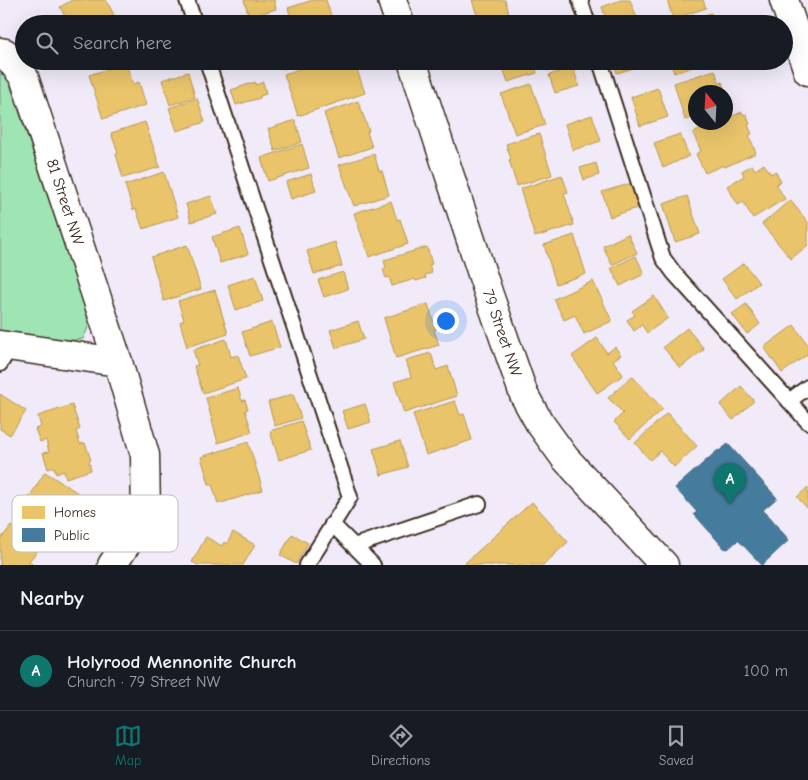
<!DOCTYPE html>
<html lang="en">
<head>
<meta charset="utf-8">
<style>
	:root { --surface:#171b24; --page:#242831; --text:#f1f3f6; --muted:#9ea1a6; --line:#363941; --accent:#0f766e }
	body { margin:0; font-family:"Comic Neue",sans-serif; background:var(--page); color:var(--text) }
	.compass { position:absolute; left:688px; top:85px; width:45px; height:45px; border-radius:50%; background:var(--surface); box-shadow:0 5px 20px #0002; rotate:342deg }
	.you { position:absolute; left:445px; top:320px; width:18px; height:18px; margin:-12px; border:4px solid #fff; border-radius:50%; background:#1a73e8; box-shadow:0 0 0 8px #1a73e833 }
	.badge { display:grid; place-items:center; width:32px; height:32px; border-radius:50%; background:var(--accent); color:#fff; font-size:16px; font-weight:700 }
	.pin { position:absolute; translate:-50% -41px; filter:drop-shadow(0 1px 2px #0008) }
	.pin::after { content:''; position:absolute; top:26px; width:18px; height:15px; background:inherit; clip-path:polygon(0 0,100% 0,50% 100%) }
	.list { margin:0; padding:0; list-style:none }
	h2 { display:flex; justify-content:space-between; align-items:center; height:65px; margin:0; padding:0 20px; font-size:21px }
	h2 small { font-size:16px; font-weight:400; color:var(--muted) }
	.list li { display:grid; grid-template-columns:32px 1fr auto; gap:15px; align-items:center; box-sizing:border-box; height:80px; padding:0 20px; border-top:1px solid var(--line) }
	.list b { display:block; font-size:19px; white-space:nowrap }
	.list p { margin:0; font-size:16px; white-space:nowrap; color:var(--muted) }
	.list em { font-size:16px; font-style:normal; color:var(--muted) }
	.icon { flex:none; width:28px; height:28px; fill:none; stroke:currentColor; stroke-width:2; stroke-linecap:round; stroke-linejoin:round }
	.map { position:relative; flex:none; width:808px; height:565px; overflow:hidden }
	.search { position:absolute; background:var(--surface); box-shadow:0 5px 20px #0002; left:15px; right:15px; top:15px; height:55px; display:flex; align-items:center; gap:12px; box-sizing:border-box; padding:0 18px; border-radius:28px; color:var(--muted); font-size:19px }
	.sheet { height:145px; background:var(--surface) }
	nav { display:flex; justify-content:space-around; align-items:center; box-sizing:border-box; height:70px; border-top:1px solid var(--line); background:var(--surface); font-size:14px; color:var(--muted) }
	nav a { display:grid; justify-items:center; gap:2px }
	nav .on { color:var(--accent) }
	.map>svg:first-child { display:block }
</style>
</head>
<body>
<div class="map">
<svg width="808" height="565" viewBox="0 0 808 565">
	<rect width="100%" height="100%" fill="#f1ebf9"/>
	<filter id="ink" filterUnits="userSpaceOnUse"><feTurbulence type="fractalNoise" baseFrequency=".02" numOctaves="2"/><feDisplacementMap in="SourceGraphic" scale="10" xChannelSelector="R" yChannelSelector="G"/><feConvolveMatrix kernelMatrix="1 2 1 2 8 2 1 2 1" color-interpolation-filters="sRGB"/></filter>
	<g filter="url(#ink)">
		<polygon fill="#9ee5b3" stroke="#6c8868" points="0,73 8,79 87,313 88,328 83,339 66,341 0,332"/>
		<g fill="#e9c46a" stroke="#b59653">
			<polygon points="72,0 106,0 114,15 110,17 114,24 69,24 60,7"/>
			<polygon points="244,0 274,0 276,9 249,17"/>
			<polygon points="313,0 326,0 333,22 332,24 293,24 288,8"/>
			<polygon points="472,0 505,0 512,24 480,24"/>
			<polygon points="621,0 630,0 639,24 608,24 602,7"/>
			<polygon points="667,0 703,0 706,8 673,19"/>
			<polygon points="711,13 714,23 717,24 677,24"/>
			<polygon points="260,17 262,24 239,24"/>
			<polygon points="280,61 300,61 300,63 283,69"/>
			<polygon points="323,61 346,61 348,67 355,64 365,93 298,116 284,74"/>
			<polygon points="492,61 533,61 537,73 508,82 502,65 494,68"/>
			<polygon points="545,61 573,61 573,62 548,71"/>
			<polygon points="613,61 646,61 647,64 617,73"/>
			<polygon points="670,61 711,61 674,73"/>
			<polygon points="126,63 133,84 139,82 146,105 103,119 89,75"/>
			<polygon points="573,67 579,86 555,93 549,75"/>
			<polygon points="715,70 719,83 722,82 730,106 726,108 726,92 696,92 696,117 685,120 674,83"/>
			<polygon points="188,72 195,97 170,105 162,80"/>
			<polygon points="255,82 256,85 263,82 266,94 260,96 260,98 236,105 231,90"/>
			<polygon points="531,84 545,125 515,134 501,94"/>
			<polygon points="658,88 668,117 640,126 631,97"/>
			<polygon points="197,98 205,122 177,131 169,108"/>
			<polygon points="358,101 369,131 367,132 372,147 339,158 324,113"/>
			<polygon points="742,112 744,115 746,114 750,124 748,125 752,134 749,135 756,153 725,167 724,165 705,173 696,154 701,151 693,133 706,127 708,131 730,121 728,118"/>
			<polygon points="592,115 601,141 573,150 565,124"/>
			<polygon points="295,120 302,142 275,151 268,129"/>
			<polygon points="145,122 160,167 123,178 116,154 118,153 111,133"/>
			<polygon points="539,134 552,175 517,186 509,160 511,159 506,144"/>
			<polygon points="680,134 689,156 663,168 654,143"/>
			<polygon points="302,144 309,168 268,181 261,158"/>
			<polygon points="374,154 379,171 382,171 389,195 354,206 339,165"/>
			<polygon points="596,163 599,175 584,180 580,168"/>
			<polygon points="764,164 771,174 775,171 781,181 776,184 785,199 753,218 743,202 738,205 727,186 744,176 742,171 752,165 755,170"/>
			<polygon points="164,172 178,217 143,229 136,209 133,210 125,185"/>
			<polygon points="311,174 316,191 291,199 286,182"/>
			<polygon points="562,175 568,192 564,193 574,225 535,237 520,189"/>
			<polygon points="632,183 640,207 610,217 602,192"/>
			<polygon points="211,196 217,214 191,222 186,204"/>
			<polygon points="687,196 700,234 675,242 663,204"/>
			<polygon points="790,200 808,222 808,245 791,259 762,224"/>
			<polygon points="391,201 397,220 400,219 408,244 369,257 354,213"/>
			<polygon points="240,228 248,254 220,263 212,237"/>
			<polygon points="628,234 637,253 612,265 603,246"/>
			<polygon points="574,235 586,274 556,284 544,245"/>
			<polygon points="335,242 342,266 314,274 307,251"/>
			<polygon points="187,245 201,289 164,301 151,257"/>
			<polygon points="427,247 432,264 429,265 432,273 425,275 426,278 416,281 415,279 392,286 389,277 386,278 383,269 386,268 384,260"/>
			<polygon points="636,256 644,274 620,286 611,268"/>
			<polygon points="744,263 759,283 737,299 722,279"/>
			<polygon points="343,272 348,289 324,297 318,280"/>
			<polygon points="255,276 263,301 236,310 228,285"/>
			<polygon points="593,281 612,321 584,334 575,315 564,320 554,299"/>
			<polygon points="215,290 228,334 187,347 180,322 184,320 178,301"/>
			<polygon points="654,296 668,318 647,333 642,325 634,331 627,320 635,315 632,311"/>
			<polygon points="428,304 436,329 434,330 439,345 396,358 384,318"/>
			<polygon points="746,304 760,324 747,334 732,314"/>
			<polygon points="358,321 364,339 336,348 330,330"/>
			<polygon points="272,322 280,347 250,356 242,332"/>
			<polygon points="794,325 808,345 808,354 782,373 764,347"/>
			<polygon points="687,328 704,349 680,368 663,347"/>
			<polygon points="597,338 607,353 615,347 621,355 613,360 623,375 597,393 572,356"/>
			<polygon points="226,339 231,357 238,355 246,379 203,393 194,366 198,365 193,350"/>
			<polygon points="431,353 436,370 448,366 457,396 404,413 394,382 411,377 406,360"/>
			<polygon points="632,376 663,409 630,439 614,422 623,413 608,398"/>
			<polygon points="741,386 754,401 733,420 720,405"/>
			<polygon points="238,388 242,401 245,400 248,409 245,410 252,432 218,443 206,398"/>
			<polygon points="0,394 26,411 10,435 0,429"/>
			<polygon points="293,394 301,418 275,426 268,402"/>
			<polygon points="455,401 460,415 464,414 472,440 426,455 413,414"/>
			<polygon points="365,404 371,422 348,429 342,411"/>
			<polygon points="72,405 80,429 76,431 80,444 85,443 91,460 89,461 91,470 66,478 64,471 56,474 54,467 48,469 43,453 49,452 46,440 40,442 35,429 41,427 38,416"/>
			<polygon points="667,413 697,446 674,467 660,451 650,460 635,443"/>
			<polygon points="301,421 311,450 279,460 270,431"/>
			<polygon points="400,441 408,467 381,475 373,449"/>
			<polygon points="248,442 263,490 218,504 212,484 209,484 201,457"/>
			<polygon points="45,472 78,493 64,515 61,513 50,531 20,512"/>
			<polygon points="808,487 808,509 797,497"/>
			<polygon points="532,502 568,542 543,565 463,565"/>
			<polygon points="11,526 39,549 29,561 33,565 0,565 0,540"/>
			<polygon points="233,532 255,545 243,565 198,565 192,562 206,537 222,546 224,542 227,544"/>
			<polygon points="292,534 308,543 296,564 280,555"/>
		</g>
		<polygon fill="#457b9d" stroke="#426377" points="728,444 777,498 763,510 789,540 762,565 738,540 728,549 724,548 694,514 697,512 675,488 718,450 719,451"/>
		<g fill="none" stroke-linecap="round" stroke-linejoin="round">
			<defs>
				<g id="lane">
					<polyline points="187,0 195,24"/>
					<polyline points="580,0 588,24"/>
					<polyline points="207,61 350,497 307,565"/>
					<polyline points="600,61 663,258 674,273 808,422"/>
					<polyline points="0,364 11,346"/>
					<polyline points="789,401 808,387"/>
					<polyline points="332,524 373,565"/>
					<polyline points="354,546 479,504"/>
				</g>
				<g id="street">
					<polyline points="784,0 808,71"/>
					<polyline points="0,52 5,53 24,77 118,362"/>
					<polyline points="0,345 118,362 145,455 146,515 112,565"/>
				</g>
				<g id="secondary">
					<polyline points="392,0 400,24"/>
					<polyline points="412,61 489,295 524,395 539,422 565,458 664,565"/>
				</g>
			</defs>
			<use href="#lane" stroke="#3b2a1e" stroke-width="18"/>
			<use href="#street" stroke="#3b2a1e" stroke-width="31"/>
			<use href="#secondary" stroke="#3b2a1e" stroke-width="31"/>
			<use href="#lane" stroke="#fff" stroke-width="14"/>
			<use href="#street" stroke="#fff" stroke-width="28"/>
			<use href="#secondary" stroke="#fff" stroke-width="28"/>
		</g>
	</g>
	<g text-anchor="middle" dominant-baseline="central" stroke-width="5" stroke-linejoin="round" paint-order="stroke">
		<g font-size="16" fill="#3b2a1e" stroke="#fff">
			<text transform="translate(65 202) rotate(72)">81 Street NW</text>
			<text transform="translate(502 333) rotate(71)">79 Street NW</text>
		</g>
	</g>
	<rect x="12" y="495" width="166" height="57" rx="8" fill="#fff" stroke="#c4bfbc" stroke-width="1"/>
	<rect x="22" y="506" width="23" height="13" fill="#e9c46a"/>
	<rect x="22" y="528" width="23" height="14" fill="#457b9d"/>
	<g font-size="14" fill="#3b2a1e">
		<text x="54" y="517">Homes</text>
		<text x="54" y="540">Public</text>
	</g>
</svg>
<svg class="compass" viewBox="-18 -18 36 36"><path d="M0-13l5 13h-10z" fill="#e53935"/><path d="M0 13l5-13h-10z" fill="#9ea1a6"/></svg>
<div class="you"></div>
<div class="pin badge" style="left:730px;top:504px">A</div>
<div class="search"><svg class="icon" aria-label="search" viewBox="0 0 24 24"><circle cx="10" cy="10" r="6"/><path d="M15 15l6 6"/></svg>Search here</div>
</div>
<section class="sheet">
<h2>Nearby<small></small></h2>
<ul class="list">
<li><span class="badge">A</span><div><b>Holyrood Mennonite Church</b><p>Church · 79 Street NW</p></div><em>100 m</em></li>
</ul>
</section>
<nav>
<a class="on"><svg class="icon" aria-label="map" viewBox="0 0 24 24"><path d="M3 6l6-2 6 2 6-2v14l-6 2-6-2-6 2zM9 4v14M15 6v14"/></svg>Map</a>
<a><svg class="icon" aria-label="directions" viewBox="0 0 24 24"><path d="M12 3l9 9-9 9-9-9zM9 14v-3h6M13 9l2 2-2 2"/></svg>Directions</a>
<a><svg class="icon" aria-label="saved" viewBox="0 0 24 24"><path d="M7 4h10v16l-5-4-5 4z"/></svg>Saved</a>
</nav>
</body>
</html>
